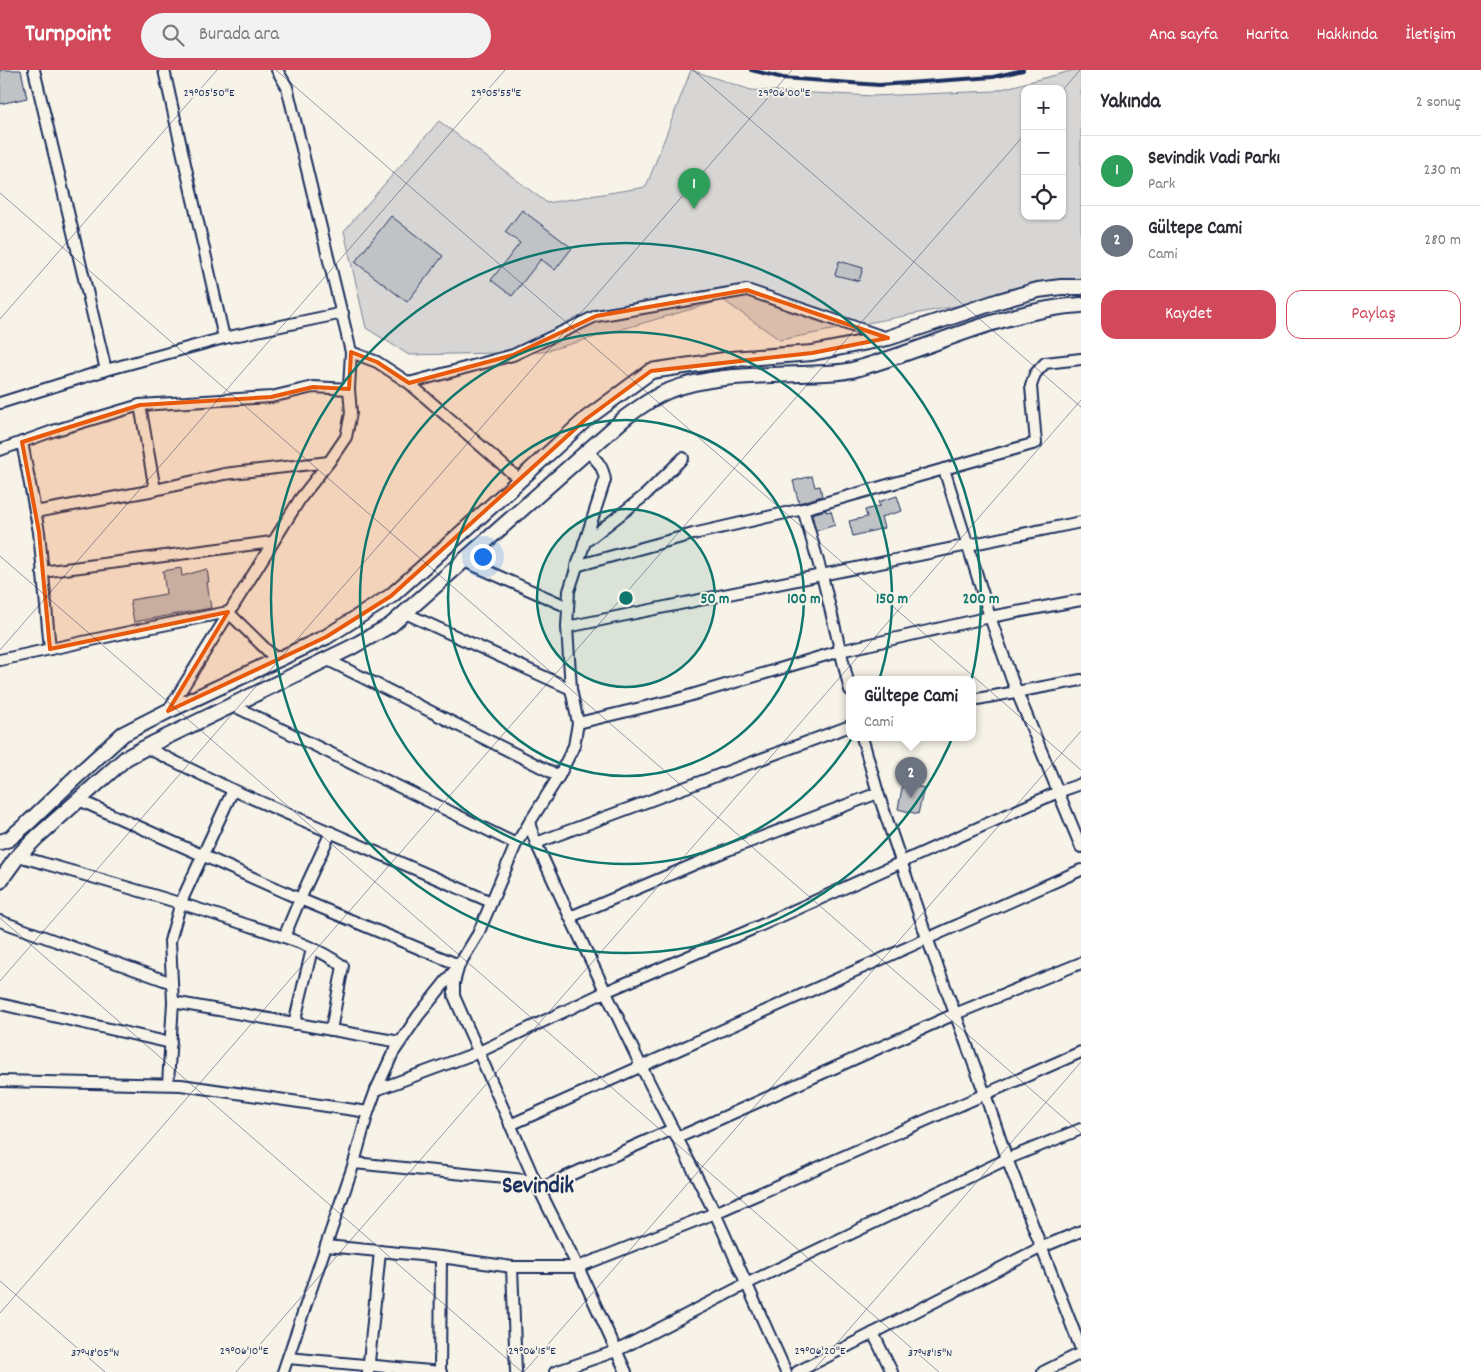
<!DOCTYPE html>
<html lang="tr">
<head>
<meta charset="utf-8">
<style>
	:root { --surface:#fff; --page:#f2f2f3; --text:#2b2b33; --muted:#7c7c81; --line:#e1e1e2; --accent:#d1495b }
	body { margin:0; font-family:Dekko,sans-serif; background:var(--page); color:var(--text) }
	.controls { position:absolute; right:15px; top:15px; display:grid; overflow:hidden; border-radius:10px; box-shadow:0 1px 4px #0004 }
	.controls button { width:45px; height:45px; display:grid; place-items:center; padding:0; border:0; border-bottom:1px solid var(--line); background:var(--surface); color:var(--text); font:25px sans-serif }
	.you { position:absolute; left:482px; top:486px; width:18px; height:18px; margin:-12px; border:4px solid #fff; border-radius:50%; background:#1a73e8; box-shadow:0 0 0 8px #1a73e833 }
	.badge { display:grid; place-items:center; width:32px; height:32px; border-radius:50%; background:var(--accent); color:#fff; font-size:16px; font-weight:700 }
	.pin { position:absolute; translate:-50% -41px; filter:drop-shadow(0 1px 2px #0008) }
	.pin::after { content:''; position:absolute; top:26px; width:18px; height:15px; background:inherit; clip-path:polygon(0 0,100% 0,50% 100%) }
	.popup { position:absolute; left:846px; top:606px; width:130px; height:65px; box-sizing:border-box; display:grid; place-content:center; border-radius:10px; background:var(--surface); filter:drop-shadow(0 1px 4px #0005); font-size:16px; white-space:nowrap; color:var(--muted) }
	.popup b { font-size:19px; color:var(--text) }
	.popup::after { content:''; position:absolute; left:50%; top:100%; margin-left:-10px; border:10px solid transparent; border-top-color:var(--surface) }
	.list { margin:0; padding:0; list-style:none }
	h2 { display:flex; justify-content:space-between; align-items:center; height:65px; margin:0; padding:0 20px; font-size:21px }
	h2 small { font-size:16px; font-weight:400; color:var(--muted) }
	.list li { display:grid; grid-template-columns:32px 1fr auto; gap:15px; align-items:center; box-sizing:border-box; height:70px; padding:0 20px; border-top:1px solid var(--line) }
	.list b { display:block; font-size:19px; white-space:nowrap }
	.list p { margin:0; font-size:16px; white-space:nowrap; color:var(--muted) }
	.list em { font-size:16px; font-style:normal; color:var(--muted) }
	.actions { display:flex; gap:10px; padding:15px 20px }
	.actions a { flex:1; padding:11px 0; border:1px solid var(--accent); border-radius:15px; text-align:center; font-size:18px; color:var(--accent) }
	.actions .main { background:var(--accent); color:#fff }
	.icon { flex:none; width:28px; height:28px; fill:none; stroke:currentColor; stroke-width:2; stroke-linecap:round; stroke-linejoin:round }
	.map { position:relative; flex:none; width:1081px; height:1302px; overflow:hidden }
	header { display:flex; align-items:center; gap:30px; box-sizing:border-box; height:70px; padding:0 25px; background:var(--accent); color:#fff }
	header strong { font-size:24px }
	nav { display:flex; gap:28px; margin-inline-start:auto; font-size:18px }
	.search { width:350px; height:45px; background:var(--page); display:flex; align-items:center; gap:12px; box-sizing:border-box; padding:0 18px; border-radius:28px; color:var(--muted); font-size:19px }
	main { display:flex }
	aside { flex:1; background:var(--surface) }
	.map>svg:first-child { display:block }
</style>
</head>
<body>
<header>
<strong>Turnpoint</strong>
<div class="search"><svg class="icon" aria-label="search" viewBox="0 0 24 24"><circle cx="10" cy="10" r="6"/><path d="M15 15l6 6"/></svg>Burada ara</div>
<nav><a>Ana sayfa</a><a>Harita</a><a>Hakkında</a><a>İletişim</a></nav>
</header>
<main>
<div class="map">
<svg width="1081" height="1302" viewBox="0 0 1081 1302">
	<rect width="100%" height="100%" fill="#f7f3e8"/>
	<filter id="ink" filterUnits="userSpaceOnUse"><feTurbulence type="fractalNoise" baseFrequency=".02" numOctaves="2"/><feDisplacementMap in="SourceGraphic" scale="10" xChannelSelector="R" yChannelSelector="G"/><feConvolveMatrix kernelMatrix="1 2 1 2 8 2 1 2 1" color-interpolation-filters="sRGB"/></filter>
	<g filter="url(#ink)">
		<path fill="#d7d6d4" stroke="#798299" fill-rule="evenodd" d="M 691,0 L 751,20 L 874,26 L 994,21 L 1075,0 L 1081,0 L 1081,218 L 1038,220 L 780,270 L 723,230 L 543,282 L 409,285 L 366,258 L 344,161 L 439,51 L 547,133 L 646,117 ZM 1025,19 L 1062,19 L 1062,146 L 1025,146 Z"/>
		<g fill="#c0c3c5" stroke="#1b2f5e">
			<polygon points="0,0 21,0 27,28 0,34"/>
			<polygon points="522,140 572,178 555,200 541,189 512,226 491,210 520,173 505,162"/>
			<polygon points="391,146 443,186 407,232 355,192"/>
			<polygon points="839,191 863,198 859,211 835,205"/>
			<polygon points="812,406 815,417 820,416 822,426 799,433 793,411"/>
			<polygon points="897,426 902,441 881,447 884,458 853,466 849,451 867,447 865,440 880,436 878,432"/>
			<polygon points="826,440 826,442 831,441 835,455 816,461 812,444"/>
			<polygon points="181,498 182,506 207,499 209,512 207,512 211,538 134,552 130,530 166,524 163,501"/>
			<polygon points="903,713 924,718 918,744 898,739"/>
		</g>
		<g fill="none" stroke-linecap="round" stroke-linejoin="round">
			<defs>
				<g id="street">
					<polyline points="34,0 106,300"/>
					<polyline points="224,268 343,243"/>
					<polyline points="351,282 377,292 409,313 520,410"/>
					<polyline points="409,313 513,285 596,246 747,220 887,268"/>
					<polyline points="0,333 106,300 224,268 164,0"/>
					<polyline points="140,335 155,420"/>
					<polyline points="22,372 39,462 50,579"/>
					<polyline points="0,380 53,361 140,335 271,327 313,317 349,319"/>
					<polyline points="944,399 990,547 1012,610 1081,777"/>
					<polyline points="803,439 822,505 850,620"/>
					<polyline points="35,442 155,420 224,404 329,392"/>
					<polyline points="584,473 644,426 683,388"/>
					<polyline points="464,491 568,537"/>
					<polyline points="576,496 693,464 803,439 1036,373 1031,316 1035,304 1045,293 1081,289"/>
					<polyline points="42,502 272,472"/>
					<polyline points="228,542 277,590"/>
					<polyline points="405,543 571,619"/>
					<polyline points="567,557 1081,452"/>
					<polyline points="326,589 559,706"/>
					<polyline points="0,590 138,560 228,542"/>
					<polyline points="972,630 1081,610"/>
					<polyline points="232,635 516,774"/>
					<polyline points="168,641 300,429 329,392 346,367 351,343 349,319 351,282 287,17 277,0"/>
					<polyline points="578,653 678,629 840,581 990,547 1081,530"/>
					<polyline points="862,667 878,723 927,868 985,1024 1007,1089 1081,1279"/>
					<polyline points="145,677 233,720 491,832"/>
					<polyline points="79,730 300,829 459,895 454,913 454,926 535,1111 578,1197 626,1302"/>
					<polyline points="529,753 536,773 570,847 641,996 715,1143 786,1302"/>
					<polyline points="536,773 850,656"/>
					<path d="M 18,786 C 92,807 165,827 238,852 C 272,863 314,874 343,896 L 331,960"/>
					<polyline points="570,847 728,780 878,723"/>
					<polyline points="0,851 172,913"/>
					<polyline points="284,867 300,829 331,762"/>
					<polyline points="173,932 400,972"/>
					<polyline points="0,934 171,973"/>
					<polyline points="294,954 312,879"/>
					<polyline points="0,1011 181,1015 368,1042"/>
					<polyline points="168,1014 173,932 170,871 181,832 233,720"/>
					<polyline points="376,1020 479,982 605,922 748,861 1058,722 1081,714"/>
					<polyline points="510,1055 1081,800"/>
					<polyline points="677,1068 955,944 1081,893"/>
					<polyline points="354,1093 535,1111"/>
					<polyline points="539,1119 673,1059"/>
					<polyline points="326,1176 441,1187 512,1197 578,1197 715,1143 1081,982"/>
					<polyline points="512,1197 516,1302"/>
					<polyline points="873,1263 892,1302"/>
					<polyline points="288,1288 441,1302"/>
					<path d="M 283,1302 L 354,1093 L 368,1042 L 376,1020 L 393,983 L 418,946 L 459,895 L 478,864 L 516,774 L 559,706 L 574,676 L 578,653 L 571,619 L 567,557 L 569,521 L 605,410 C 603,396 597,390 587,381"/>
					<polyline points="368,1302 380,1181"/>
					<polyline points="440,1302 441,1187"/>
					<polyline points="555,1302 616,1281 748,1213 1007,1089 1081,1059"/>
					<polyline points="797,1302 1040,1178 1081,1161"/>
					<polyline points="1043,1302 1081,1283"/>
				</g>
				<g id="secondary">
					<polyline points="0,772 9,769 29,752 77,706 123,664 168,641 326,567 391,526 486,441 586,349 651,301 731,289 812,283 888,268 999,231 1038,220 1061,217 1081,217"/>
					<path d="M 0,811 L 18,786 L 38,766 L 126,688 L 156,672 L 350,578 L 391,555 L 626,347 C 640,337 653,327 668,321 C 708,305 756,306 799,304 C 816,303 835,304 852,300 C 928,280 1001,240 1081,235"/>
				</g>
			</defs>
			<use href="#street" stroke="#1b2f5e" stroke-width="14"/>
			<use href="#secondary" stroke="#1b2f5e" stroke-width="18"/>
			<use href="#street" stroke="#f7f3e8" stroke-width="10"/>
			<use href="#secondary" stroke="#f7f3e8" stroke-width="14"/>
			<polyline stroke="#1b2f5e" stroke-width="4" points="751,0 783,8 879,15 993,7 1023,0"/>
		</g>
	</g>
	<path fill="#e8590c" fill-opacity="0.2" stroke="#e8590c" stroke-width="4" stroke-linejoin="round" d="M 747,220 L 888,268 L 812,283 L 651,301 L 586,349 L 391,526 L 326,567 L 168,641 L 228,542 L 50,579 L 39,462 L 22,372 L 140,335 L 271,327 L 313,317 L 349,319 L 351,282 L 377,292 L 409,313 L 513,285 L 596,246 Z"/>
	<path fill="none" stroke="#1b2f5e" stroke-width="1" stroke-opacity="0.45" d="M 276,0 L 1081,700M 693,0 L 1081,337M 1062,21 L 1080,0M 0,123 L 1081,1063M 0,249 L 217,0M 0,486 L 939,1302M 0,580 L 505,0M 0,848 L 522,1302M 0,911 L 792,0M 0,1211 L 105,1302M 0,1243 L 1025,64M 236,1302 L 1081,330M 524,1302 L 1081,661M 812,1302 L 1081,992"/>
	<circle cx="626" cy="528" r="89" fill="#0f766e" fill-opacity=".12"/>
	<g fill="none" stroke="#0f766e" stroke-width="2.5">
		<circle cx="626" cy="528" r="89"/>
		<circle cx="626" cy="528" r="178"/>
		<circle cx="626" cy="528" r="266"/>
		<circle cx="626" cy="528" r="355"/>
	</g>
	<g text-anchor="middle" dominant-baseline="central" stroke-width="4" stroke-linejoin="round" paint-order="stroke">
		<g font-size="24" font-weight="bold" fill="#1b2f5e" stroke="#f7f3e8">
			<text x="538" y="1117">Sevindik</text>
		</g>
	</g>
	<g font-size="12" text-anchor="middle" fill="#1b2f5e" stroke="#f7f3e8" stroke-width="4" stroke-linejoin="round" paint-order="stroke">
		<text x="209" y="26">29°05'50"E</text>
		<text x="496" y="26">29°05'55"E</text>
		<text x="784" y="26">29°06'00"E</text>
		<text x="244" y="1284">29°06'10"E</text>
		<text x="532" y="1284">29°06'15"E</text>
		<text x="820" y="1284">29°06'20"E</text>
		<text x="95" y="1286">37°48'05"N</text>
		<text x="930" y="1286">37°48'15"N</text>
	</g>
	<circle cx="626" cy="528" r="8" fill="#0f766e" stroke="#f7f3e8" stroke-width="2.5"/>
	<g font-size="15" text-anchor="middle" font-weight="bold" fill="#0f766e" stroke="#f7f3e8" stroke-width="4" stroke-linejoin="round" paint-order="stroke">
		<text x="715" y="533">50 m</text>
		<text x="804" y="533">100 m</text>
		<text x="892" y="533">150 m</text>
		<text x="981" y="533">200 m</text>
	</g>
</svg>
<div class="controls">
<button>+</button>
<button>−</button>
<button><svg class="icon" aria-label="locate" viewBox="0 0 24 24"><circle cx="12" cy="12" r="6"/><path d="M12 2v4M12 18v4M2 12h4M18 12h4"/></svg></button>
</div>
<div class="you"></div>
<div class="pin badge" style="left:694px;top:139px;background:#2e9e5b">1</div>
<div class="pin badge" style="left:911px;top:728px;background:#6b7280">2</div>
<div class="popup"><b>Gültepe Cami</b>Cami</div>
</div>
<aside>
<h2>Yakında<small>2 sonuç</small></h2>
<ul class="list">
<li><span class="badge" style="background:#2e9e5b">1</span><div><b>Sevindik Vadi Parkı</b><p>Park</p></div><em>230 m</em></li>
<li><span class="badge" style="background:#6b7280">2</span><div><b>Gültepe Cami</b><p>Cami</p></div><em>280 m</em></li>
</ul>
<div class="actions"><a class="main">Kaydet</a><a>Paylaş</a></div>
</aside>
</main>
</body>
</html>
